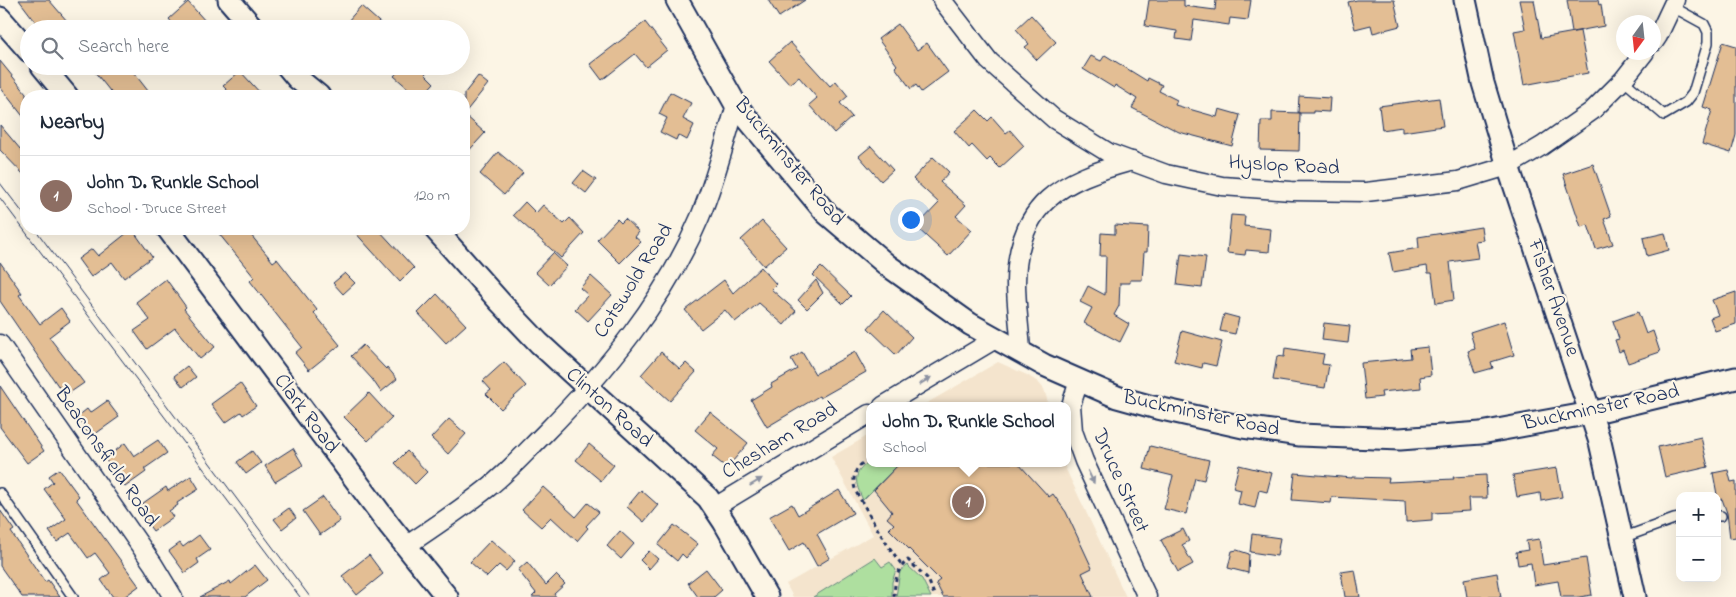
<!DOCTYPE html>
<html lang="en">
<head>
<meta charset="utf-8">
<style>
	:root { --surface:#fff; --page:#f2f2f3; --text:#1f2937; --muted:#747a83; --line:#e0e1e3; --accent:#b45309 }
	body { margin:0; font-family:"Indie Flower",sans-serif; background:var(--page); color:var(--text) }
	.controls { position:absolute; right:15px; bottom:15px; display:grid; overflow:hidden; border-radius:10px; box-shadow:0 5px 20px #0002 }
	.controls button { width:45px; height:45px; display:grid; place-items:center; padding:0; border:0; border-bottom:1px solid var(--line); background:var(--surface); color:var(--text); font:25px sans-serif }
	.compass { position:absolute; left:1616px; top:15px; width:45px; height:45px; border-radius:50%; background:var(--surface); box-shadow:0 5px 20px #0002; rotate:195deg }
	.you { position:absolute; left:910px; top:219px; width:18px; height:18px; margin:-12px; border:4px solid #fff; border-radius:50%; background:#1a73e8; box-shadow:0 0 0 8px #1a73e833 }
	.badge { display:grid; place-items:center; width:32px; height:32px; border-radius:50%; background:var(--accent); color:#fff; font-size:16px; font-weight:700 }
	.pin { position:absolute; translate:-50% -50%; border:2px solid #fff; box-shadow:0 1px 5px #0006 }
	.popup { position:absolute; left:866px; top:402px; width:205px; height:65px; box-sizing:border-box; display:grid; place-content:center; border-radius:10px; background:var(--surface); filter:drop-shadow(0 1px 4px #0005); font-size:16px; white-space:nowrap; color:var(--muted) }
	.popup b { font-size:19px; color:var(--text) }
	.popup::after { content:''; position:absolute; left:50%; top:100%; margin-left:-10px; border:10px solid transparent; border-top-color:var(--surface) }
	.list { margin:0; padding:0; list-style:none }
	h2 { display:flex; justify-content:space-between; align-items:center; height:65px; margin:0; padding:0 20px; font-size:21px }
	h2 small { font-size:16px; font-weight:400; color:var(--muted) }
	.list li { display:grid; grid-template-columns:32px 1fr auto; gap:15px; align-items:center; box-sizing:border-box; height:80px; padding:0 20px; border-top:1px solid var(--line) }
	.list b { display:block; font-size:19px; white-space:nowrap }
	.list p { margin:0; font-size:16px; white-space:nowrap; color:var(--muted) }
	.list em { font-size:16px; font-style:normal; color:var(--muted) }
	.icon { flex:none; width:28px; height:28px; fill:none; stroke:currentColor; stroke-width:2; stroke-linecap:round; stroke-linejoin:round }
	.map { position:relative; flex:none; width:1736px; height:597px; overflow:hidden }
	.search { position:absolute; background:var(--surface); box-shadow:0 5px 20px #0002; left:20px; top:20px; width:450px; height:55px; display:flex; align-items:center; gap:12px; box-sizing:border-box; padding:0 18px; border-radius:28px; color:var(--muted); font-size:19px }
	.panel { position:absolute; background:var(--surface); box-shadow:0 5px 20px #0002; left:20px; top:90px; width:450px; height:145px; border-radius:20px }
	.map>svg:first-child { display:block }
</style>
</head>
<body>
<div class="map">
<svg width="1736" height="597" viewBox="0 0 1736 597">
	<rect width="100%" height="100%" fill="#fcf5e5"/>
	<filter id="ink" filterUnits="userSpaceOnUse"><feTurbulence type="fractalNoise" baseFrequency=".02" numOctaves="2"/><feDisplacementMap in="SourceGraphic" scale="10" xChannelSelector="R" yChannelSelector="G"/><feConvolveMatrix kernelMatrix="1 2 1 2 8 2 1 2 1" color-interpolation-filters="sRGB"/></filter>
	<g filter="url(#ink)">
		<g fill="#f4e4cd">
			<polygon points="998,362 1027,375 1038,382 1044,389 1049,406 922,406"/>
			<polygon points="869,435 869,463 1063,463 1126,597 793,597 786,584 873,535 831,457"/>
		</g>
		<g fill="#aedf9f" stroke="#64877e">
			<path d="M 869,462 L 869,463 L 900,463 L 863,500 C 855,483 852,473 869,462 Z"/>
			<polygon points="875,558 882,567 890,562 896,570 892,582 892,597 813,597"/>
			<polygon points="907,565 922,579 931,597 896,597 900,571"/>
		</g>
		<g fill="#e3be94" stroke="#1b2f5e">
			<polygon points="19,0 49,0 74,29 41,29"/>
			<polygon points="768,0 805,0 779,17"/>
			<polygon points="1149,0 1184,0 1184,6 1215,10 1216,0 1251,0 1248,20 1230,18 1229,25 1194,20 1191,41 1176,39 1177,31 1145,26"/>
			<polygon points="1357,0 1394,0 1400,26 1373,33 1371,25 1355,29 1348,2"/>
			<polygon points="1519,0 1534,0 1541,38 1580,31 1588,73 1524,85 1514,31 1525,29"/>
			<polygon points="1567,0 1598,0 1599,5 1601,4 1604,26 1572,32"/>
			<polygon points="188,2 207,23 201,29 177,29 169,19"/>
			<polygon points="361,6 387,29 355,29 347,22"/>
			<polygon points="1031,15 1056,42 1037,60 1025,47 1029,44 1016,29"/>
			<polygon points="645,22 667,50 646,67 635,54 602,80 590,64"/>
			<polygon points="898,24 917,50 927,43 948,72 921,92 916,85 911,89 895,67 897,65 878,39"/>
			<polygon points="790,42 830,86 836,81 848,96 840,103 852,117 834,133 809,105 817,98 799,77 790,84 769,61"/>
			<polygon points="1723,42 1736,46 1736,135 1731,153 1702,144 1712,110 1703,107"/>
			<polygon points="1105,55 1147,81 1148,78 1162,85 1159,91 1177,100 1175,105 1217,117 1219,109 1240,115 1232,146 1179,132 1132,108 1137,99 1115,85 1114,88 1083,69 1091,56 1101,61"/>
			<polygon points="0,61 26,93 26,120 0,87"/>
			<polygon points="90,66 142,66 134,73 152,96 114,96"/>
			<polygon points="403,66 432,66 425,74 434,83 422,96 417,96 394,76"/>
			<polygon points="240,71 263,96 233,96 223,86"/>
			<polygon points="478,76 488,84 464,114 485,133 464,156 464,94"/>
			<polygon points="670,92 691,103 683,119 694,125 687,140 678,135 676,140 660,132 667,118 659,114"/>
			<polygon points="1299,96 1330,98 1329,112 1313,111 1313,113 1298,113"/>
			<polygon points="1439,98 1443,126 1402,132 1402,127 1382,130 1379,106"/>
			<polygon points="977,110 988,121 992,117 1006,133 1010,130 1024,146 1000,168 990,158 987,161 972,145 969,148 954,131"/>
			<polygon points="1272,112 1300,113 1299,151 1260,150 1261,121 1272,121"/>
			<polygon points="0,125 26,156 26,177 0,150"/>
			<polygon points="871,146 893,170 881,181 859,156"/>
			<polygon points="498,152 523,173 504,195 480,174"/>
			<polygon points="933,157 949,172 940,182 966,205 956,216 972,230 948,256 916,227 939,203 913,179"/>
			<polygon points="1593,164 1611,216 1604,219 1613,244 1596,249 1588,225 1581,227 1563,174"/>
			<polygon points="583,171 596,180 586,193 573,183"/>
			<polygon points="525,202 536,213 543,205 564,224 570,218 584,233 561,258 513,215"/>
			<polygon points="1231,215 1245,216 1244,226 1271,229 1269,252 1246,250 1245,255 1227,253"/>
			<polygon points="617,219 621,223 625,219 639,232 635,237 641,242 620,263 597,240"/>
			<polygon points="762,221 786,247 764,266 741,240"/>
			<polygon points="1115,225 1148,227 1147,252 1144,252 1142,280 1130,280 1130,283 1120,283 1119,306 1114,315 1129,324 1120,342 1084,323 1092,308 1080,302 1088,286 1105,295 1106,256 1100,256 1101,233 1115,234"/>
			<polygon points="1481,227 1483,240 1475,241 1478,258 1450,262 1454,300 1436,303 1432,273 1428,273 1427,266 1393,272 1389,253 1419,248 1418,237"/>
			<polygon points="132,229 152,257 124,278 112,262 91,277 78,259 92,249 98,256"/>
			<polygon points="215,229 246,229 273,262 277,259 317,310 314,313 340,345 309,370 295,353 302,347 250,281 254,277"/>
			<polygon points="352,229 378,229 414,268 400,282"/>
			<polygon points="1665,233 1669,250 1647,256 1643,238"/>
			<polygon points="553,253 567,266 549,285 535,272"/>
			<polygon points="1181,254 1206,257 1202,288 1177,285"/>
			<polygon points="0,262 22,293 19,295 40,324 61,308 70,321 49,337 84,383 65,396 0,301"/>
			<polygon points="761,267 776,284 771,289 796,311 784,325 759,303 735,322 725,310 701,329 685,310 724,280 733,293"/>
			<polygon points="821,267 851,296 843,304 813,275"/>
			<polygon points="345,273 355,283 343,294 333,283"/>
			<polygon points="591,276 612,295 588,321 575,309 588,295 580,288"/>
			<polygon points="166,279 186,307 184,309 215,347 200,359 175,328 147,349 134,331 150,320 136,302"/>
			<polygon points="816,280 823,293 807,309 798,300"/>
			<polygon points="1736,292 1736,324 1715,331 1710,318 1718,315 1712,300"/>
			<polygon points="437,294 466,325 446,343 418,313"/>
			<polygon points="884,310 912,337 896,355 868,328"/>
			<polygon points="1638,312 1646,334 1653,331 1660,352 1628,363 1623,350 1619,352 1615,340 1619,339 1613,321"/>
			<polygon points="1224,314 1239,318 1235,334 1220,331"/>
			<polygon points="1504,321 1514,355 1491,362 1493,368 1475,373 1468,351 1475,349 1470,332"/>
			<polygon points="1324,323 1350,326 1348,343 1322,340"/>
			<polygon points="1182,331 1222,342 1216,366 1203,363 1202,368 1174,361"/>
			<polygon points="363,345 386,369 387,367 397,379 381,392 372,379 351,356"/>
			<polygon points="1428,347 1431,375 1420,377 1421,388 1381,392 1382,397 1365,399 1361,363 1411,358 1410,349"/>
			<polygon points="1285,348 1324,354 1322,364 1329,365 1325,388 1273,380 1277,356 1284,357"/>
			<polygon points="661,352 680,369 686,363 696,372 670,401 641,375"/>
			<polygon points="802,352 815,374 855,352 866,372 820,398 819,396 767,427 751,400 772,387 771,384 797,369 791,359"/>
			<polygon points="504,362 526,386 501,409 486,394 491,390 483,381"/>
			<polygon points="187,366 196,377 183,387 174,376"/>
			<polygon points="240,383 256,406 243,415 241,412 225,423 211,404"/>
			<polygon points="0,386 44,451 27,463 0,427"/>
			<polygon points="369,393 392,418 368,441 344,417"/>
			<polygon points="107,401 119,417 91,437 77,417 87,409 90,413"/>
			<polygon points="710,412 748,443 727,468 712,456 718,449 695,430"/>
			<polygon points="449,419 466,434 448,454 431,438"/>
			<polygon points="1701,437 1708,467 1665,477 1658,447"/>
			<polygon points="158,440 167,453 144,469 146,472 125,487 105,459 125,443 134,456"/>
			<polygon points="589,444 614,465 601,481 576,460"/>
			<polygon points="1150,446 1209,460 1204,480 1195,478 1186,514 1164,509 1173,476 1144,469"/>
			<polygon points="293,448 303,465 275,482 265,466"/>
			<polygon points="252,451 261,463 246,474 237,462"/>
			<polygon points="407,451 427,472 415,484 395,463"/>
			<polygon points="900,463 1018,463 1049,497 1053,494 1066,512 1092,568 1082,573 1093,597 943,597 936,583 940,580 889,529 894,524 887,518 892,512 874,490"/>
			<polygon points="1239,465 1272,473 1267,492 1259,490 1255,508 1238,504 1241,490 1233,488"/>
			<polygon points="1557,468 1562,497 1541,501 1540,493 1517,497 1513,475"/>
			<polygon points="59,469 79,496 76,499 139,586 124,597 113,597 101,580 110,573 95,553 88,558 70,533 57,542 49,531 66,519 44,489 53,482 49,476"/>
			<polygon points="1728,470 1731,482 1736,481 1736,537 1730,538 1727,513 1722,499 1718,500 1713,473"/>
			<polygon points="1295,473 1352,478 1352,477 1389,478 1388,482 1454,479 1453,477 1486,475 1487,498 1469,498 1470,511 1432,513 1432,520 1406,522 1405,501 1332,497 1331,503 1292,500"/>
			<polygon points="191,476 199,489 177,503 178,505 169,511 173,517 153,531 136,508 166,487 168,491"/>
			<polygon points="543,487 576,517 588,503 599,512 586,526 588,528 577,541 551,517 541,527 522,510"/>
			<polygon points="641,490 658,505 644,522 627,507"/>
			<polygon points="839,490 853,513 817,534 830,558 817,566 804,542 789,551 769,517 792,504 798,515"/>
			<polygon points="323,497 340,521 320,535 303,511"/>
			<polygon points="289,508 296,518 282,529 274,519"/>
			<polygon points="0,510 14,530 11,532 45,582 48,580 60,597 22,597 0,566"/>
			<polygon points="674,525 698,544 686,558 682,554 677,561 658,545"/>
			<polygon points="1183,529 1189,541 1182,545 1193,564 1178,572 1161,540"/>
			<polygon points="620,531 634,544 621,559 607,546"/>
			<polygon points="1252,534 1280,538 1277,556 1250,552"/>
			<polygon points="199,535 210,550 197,559 199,563 185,573 169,551 180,543 183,547"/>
			<polygon points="1539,539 1543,565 1586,558 1592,595 1579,597 1561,597 1558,581 1534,585 1531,563 1518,565 1516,552 1528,550 1526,541"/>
			<polygon points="491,540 515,561 506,571 499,565 487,577 470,562"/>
			<polygon points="1237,550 1249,554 1248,573 1228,568 1232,551"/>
			<polygon points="649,551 658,559 649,569 640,560"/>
			<polygon points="369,555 383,574 357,595 342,576"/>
			<polygon points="527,562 546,585 556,575 565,584 554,594 556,597 532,597 536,593 518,570"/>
			<polygon points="255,565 267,580 245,597 200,597 230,581 231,584"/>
			<polygon points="706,569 722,590 714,597 698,597 688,583"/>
			<polygon points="1355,570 1360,597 1345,597 1341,572"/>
			<polygon points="1497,573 1501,597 1467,597 1464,579"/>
		</g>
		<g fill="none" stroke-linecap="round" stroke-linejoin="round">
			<defs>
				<g id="service">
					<polyline points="1623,80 1664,115 1686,102 1693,93 1708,43 1708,32 1704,24 1673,7"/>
					<polyline points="0,493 73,597"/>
					<polyline points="1717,516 1721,516"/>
					<polyline points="1622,538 1674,519 1680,518"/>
				</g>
				<g id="minor">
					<polyline points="942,0 989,61 1054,119 1109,153 1166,174 1222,186 1291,191 1366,192 1458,181 1508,166 1542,146 1592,111 1623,80 1645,52"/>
					<polyline points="1654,42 1658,36 1675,0"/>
					<polyline points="0,344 153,564 173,597"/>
					<path d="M 1021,352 C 1020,329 1016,306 1016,283 C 1017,203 1062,180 1132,161"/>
					<polyline points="1079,381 1071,405 1073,431 1084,461 1147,597"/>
					<polyline points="883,406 997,338"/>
					<polyline points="715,507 869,414"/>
					<path d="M 406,546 C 434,527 463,508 489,487 C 509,471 526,452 544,434 C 606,371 665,300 700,217 C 715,181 725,142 736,105"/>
				</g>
				<g id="tertiary">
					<polyline points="229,0 254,29"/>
					<polyline points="677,0 736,105 826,213 887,265 970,324 1044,365 1117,397 1153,407 1243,427 1300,435 1400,439 1481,433 1591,413 1736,378"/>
					<polyline points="1465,0 1483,83 1508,166 1600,442 1635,597"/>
					<polyline points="0,18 29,51"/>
					<polyline points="42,66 67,96"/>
					<polyline points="287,66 297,78 319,96"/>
					<polyline points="168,229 390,526 447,597"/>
					<polyline points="435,229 500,302 539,343 708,498 724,522 767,597"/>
				</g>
			</defs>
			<use href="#service" stroke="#1b2f5e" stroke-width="12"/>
			<use href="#minor" stroke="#1b2f5e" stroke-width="21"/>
			<use href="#tertiary" stroke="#1b2f5e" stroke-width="25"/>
			<g stroke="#1b2f5e" stroke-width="3" stroke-dasharray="4 4" stroke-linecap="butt">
				<path d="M 869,459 C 859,465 853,471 854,484 C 855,492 860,499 864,505 C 876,528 887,545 902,565"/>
				<path d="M 894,597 C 895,581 896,570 908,560 L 928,579 L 935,597"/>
			</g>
			<use href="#service" stroke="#fcf5e5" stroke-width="9"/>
			<use href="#minor" stroke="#fcf5e5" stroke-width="18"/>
			<use href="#tertiary" stroke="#fcf5e5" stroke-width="21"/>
			<g stroke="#1b2f5e" stroke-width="1">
				<polyline points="0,183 26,217"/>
				<polyline points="0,198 300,597"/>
				<polyline points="35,229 310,597"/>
			</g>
		</g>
		<defs><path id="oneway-solid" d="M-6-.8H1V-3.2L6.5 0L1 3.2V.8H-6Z" transform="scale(1.25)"/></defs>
		<g fill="#8c92a2">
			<use href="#oneway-solid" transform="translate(925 381) rotate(-31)"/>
			<use href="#oneway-solid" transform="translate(1091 477) rotate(64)"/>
			<use href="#oneway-solid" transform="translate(756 482) rotate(-31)"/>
		</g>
	</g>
	<g text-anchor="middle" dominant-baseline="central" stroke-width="4.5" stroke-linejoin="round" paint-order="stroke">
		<g font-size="21" fill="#1b2f5e" stroke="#fcf5e5">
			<text transform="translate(789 162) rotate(50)">Buckminster Road</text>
			<text transform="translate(1284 166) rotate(3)">Hyslop Road</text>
			<text transform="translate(634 281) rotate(-58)">Cotswold Road</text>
			<text transform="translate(1553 298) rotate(71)">Fisher Avenue</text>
			<text transform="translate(609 408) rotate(42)">Clinton Road</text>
			<text transform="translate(1601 408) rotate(-12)">Buckminster Road</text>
			<text transform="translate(306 414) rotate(53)">Clark Road</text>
			<text transform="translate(1201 414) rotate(12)">Buckminster Road</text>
			<text transform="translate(780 441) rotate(-31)">Chesham Road</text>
			<text transform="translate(106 457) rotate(55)">Beaconsfield Road</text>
			<text transform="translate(1120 481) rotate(66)">Druce Street</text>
		</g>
	</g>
</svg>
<div class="controls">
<button>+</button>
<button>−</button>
</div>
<svg class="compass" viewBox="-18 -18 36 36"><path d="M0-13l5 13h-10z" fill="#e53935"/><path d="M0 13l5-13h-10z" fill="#747a83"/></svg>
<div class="you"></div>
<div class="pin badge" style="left:968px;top:502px;background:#8d6e63">1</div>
<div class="popup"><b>John D. Runkle School</b>School</div>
<div class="search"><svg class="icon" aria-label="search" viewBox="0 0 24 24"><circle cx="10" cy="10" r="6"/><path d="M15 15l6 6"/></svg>Search here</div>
<section class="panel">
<h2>Nearby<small></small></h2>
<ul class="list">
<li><span class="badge" style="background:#8d6e63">1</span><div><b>John D. Runkle School</b><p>School · Druce Street</p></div><em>120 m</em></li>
</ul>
</section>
</div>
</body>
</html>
